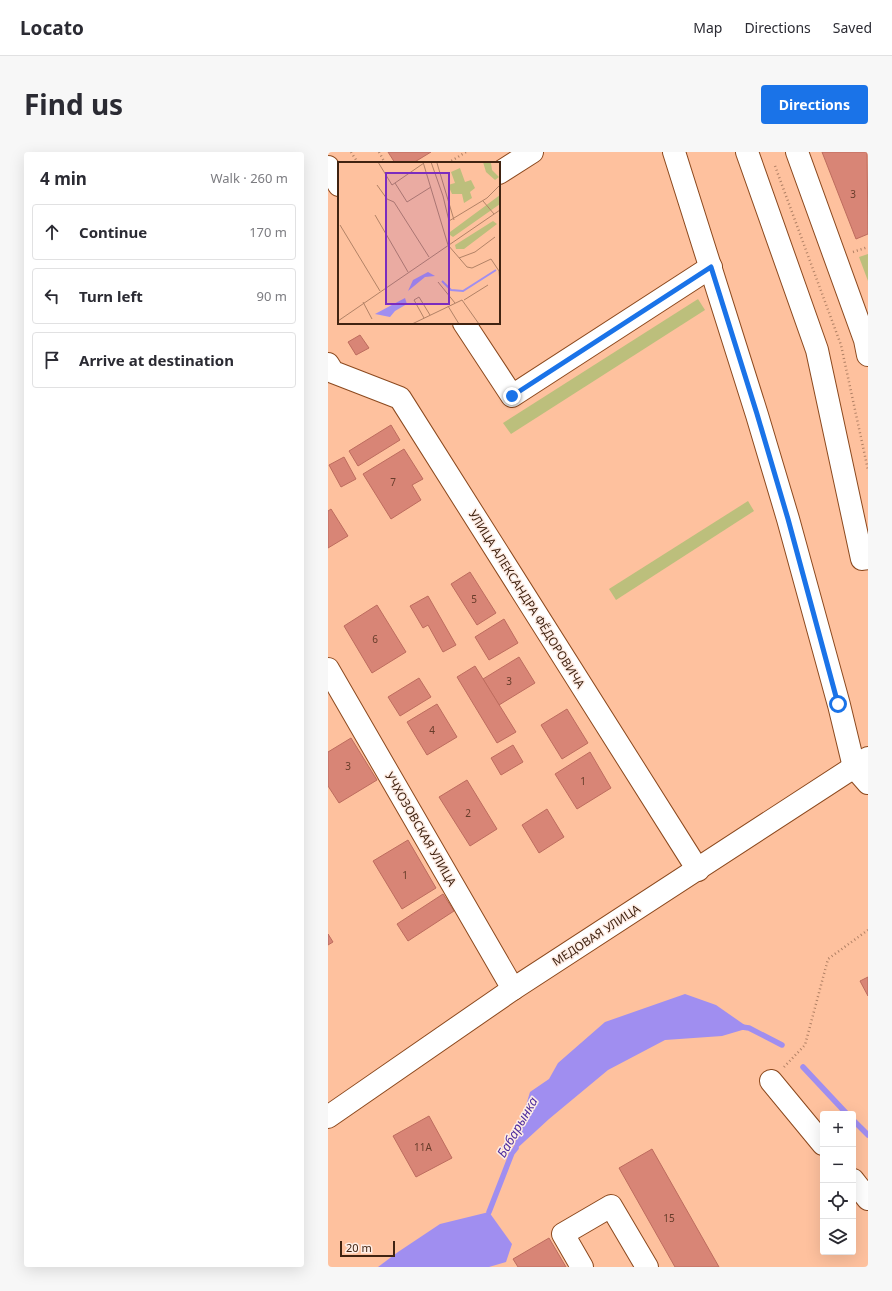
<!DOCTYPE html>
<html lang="en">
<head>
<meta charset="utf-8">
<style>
	:root { --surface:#fff; --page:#f7f7f7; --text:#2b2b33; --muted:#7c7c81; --line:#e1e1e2; --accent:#1a73e8 }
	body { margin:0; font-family:"Noto Sans",sans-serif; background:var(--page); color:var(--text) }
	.controls { position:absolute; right:12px; bottom:12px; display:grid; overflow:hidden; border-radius:4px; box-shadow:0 4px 16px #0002 }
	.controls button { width:36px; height:36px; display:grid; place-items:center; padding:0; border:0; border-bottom:1px solid var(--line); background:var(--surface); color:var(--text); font:20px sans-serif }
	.scale { position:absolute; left:12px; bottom:10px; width:55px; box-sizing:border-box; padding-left:4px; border:2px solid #402311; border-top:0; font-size:11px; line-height:14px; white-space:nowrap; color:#402311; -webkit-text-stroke:3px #feede5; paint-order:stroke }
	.stop { position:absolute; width:12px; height:12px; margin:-9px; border:3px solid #1a73e8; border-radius:50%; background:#fff }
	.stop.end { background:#1a73e8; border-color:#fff; box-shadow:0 1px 4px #0008 }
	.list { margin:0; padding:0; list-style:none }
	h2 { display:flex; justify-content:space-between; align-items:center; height:52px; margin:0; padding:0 16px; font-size:17px }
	h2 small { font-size:13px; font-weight:400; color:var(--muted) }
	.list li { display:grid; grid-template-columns:26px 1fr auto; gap:12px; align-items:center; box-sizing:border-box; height:56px; margin:0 8px 8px; padding:0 8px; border:1px solid var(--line); border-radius:4px }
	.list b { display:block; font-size:15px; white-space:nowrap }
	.list em { font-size:13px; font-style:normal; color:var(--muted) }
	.icon { flex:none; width:22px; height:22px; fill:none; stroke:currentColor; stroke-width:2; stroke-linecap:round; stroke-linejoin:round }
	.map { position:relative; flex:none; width:540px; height:1115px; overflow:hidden; border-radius:4px }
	header { display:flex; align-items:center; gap:24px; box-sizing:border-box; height:56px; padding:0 20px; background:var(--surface); border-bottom:1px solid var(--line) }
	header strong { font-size:19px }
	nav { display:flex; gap:22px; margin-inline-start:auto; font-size:14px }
	.intro { display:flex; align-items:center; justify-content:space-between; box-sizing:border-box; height:96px; padding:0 24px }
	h1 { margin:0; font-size:28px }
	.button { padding:10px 18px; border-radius:4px; background:var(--accent); color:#fff; font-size:14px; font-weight:700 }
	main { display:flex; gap:24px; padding:0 24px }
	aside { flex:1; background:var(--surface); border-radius:4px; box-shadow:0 4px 16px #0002 }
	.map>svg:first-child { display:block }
</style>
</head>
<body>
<header>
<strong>Locato</strong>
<nav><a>Map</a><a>Directions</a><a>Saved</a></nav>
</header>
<div class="intro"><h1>Find us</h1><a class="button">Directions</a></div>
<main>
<aside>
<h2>4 min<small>Walk · 260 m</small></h2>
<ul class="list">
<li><svg class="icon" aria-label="ahead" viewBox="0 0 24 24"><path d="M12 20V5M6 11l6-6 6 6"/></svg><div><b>Continue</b></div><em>170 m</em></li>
<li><svg class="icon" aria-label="left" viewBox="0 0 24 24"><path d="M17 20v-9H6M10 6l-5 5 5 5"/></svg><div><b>Turn left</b></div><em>90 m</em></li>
<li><svg class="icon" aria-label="arrive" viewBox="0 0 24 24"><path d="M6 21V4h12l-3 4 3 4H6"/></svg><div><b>Arrive at destination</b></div></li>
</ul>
</aside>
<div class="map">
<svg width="540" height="1115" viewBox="0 0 540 1115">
	<rect width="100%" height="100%" fill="#fec19e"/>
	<g fill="#bcbf7c">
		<polygon points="540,102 540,129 531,105"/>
		<polygon points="370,147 377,158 183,282 175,271"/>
		<polygon points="420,349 426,359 288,448 281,437"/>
	</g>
	<g fill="#a08ef0">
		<polygon points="357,842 388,853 421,876 394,884 337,888 280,918 221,967 184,1001 202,940 221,927 230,911 277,870"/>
		<polygon points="161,1060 184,1092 178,1110 161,1115 50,1115 70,1100 112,1072"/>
	</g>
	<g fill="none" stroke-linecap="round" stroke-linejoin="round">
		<g stroke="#a08ef0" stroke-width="5.5">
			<polyline points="414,875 421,876 454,893"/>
			<polyline points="475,915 519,962"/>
			<polyline points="525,968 540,983"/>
			<polyline points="161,1060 184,1001 188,996"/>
		</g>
	</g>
	<g fill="#d88576" stroke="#bd6c5e">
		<polygon points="60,0 103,0 85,11 67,11"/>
		<polygon points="494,0 539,0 540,82 528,87"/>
		<polygon points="32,183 41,196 28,203 20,190"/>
		<polygon points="63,273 72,288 30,314 21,299"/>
		<polygon points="76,297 95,327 84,333 93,348 63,367 35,322"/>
		<polygon points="16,305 28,327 13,335 1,313"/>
		<polygon points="3,357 20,384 0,396 0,359"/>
		<polygon points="142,420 168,461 149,473 123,432"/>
		<polygon points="100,444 128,493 115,500 100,473 95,476 82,454"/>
		<polygon points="49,453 78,500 44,521 16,474"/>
		<polygon points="176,467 190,491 161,508 147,485"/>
		<polygon points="191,505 207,531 171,553 155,527"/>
		<polygon points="147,514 188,580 169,591 129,525"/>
		<polygon points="91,526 103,545 72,564 60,545"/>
		<polygon points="109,552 129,585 99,603 79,570"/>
		<polygon points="239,557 260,591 234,607 213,573"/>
		<polygon points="23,586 49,628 11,651 0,634 0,600"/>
		<polygon points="185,593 195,610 173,623 163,606"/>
		<polygon points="262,600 283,636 249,657 227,622"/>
		<polygon points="139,628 169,677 142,694 111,645"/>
		<polygon points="219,657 236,685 211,701 194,673"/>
		<polygon points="80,688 108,736 74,757 45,709"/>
		<polygon points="115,742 126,759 80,789 69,772"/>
		<polygon points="0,782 5,790 0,793"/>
		<polygon points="540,825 540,844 532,829"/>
		<polygon points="101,964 124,1006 88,1025 65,984"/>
		<polygon points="324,997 391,1115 347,1115 291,1016"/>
		<polygon points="221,1086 238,1115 190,1115 185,1107"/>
	</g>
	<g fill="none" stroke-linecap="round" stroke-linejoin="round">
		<defs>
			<g id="minor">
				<polyline points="346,0 429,263 460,367 511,553 526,615 540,631"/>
				<polyline points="419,0 489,198 534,407 540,406"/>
				<polyline points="469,0 537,188 540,203"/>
				<polyline points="0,15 11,33"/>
				<polyline points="171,21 204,0"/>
				<polyline points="136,171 184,244 383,115"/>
				<polyline points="0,212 5,220 72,246 370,718"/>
				<polyline points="0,517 185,837"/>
				<polyline points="443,929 495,992"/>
				<polyline points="0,965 185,837 540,606"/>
				<polyline points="525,1028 540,1047"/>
				<polyline points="254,1115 235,1082 283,1054 319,1115"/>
			</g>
		</defs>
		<use href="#minor" stroke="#8c491e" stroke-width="24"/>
		<g stroke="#b18165" stroke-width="2.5" stroke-dasharray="1 3" stroke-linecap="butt">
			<polyline points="23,0 30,11"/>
			<polyline points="51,0 57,11"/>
			<polyline points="120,11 138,0"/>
			<polyline points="447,14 513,193 540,318"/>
			<polyline points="525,100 540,95"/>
			<polyline points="456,915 477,893 500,807 540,778"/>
		</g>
		<use href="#minor" stroke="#fff" stroke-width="22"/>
	</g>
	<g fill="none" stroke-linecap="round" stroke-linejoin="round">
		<polyline stroke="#1a73e8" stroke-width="5" points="184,244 383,115 429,262 460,367 510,552"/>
	</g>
	<g text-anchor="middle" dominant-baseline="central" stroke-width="3" stroke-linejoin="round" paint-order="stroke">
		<g font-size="10" fill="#663c2a">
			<text x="525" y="42">3</text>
			<text x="65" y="330">7</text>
			<text x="146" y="447">5</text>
			<text x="47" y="487">6</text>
			<text x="181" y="529">3</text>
			<text x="104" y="578">4</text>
			<text x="20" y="614">3</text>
			<text x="255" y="629">1</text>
			<text x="140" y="661">2</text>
			<text x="77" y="723">1</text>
			<text x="95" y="995">11А</text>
			<text x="341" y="1066">15</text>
		</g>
		<g font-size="12" fill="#402311" stroke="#feede5">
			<text transform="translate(199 447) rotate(58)">УЛИЦА АЛЕКСАНДРА ФЁДОРОВИЧА</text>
			<text transform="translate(93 677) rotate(60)">УЧХОЗОВСКАЯ УЛИЦА</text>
			<text transform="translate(268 783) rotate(-33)">МЕДОВАЯ УЛИЦА</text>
		</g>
		<g font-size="13" font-style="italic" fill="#4e2c9d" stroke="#feede5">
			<text transform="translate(189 975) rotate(-60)">Бабарынка</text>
		</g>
	</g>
	<g transform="translate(10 10)">
		<rect width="162" height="162" fill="#fec19e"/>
		<path d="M 145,0 L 153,1 L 154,8 L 161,15 L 157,18 L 148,10 ZM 122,6 L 127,20 L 133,18 L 137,26 L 132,30 L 134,36 L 126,41 L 124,32 L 114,32 L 110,23 L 117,21 L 113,10 ZM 162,33 L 162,42 L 115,75 L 112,73 L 112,70 ZM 155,59 L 159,62 L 126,87 L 118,87 L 117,83 Z" fill="#bcbf7c"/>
		<path d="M 90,110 L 97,114 L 87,115 L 70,129 L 75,118 ZM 67,136 L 69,142 L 57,149 L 52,155 L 37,152 Z" fill="#a08ef0"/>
		<path fill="none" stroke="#a08ef0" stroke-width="2" d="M 104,119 L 113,128 L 125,129 L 158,108"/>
		<path fill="none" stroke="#b28266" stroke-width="1" d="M 40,0 L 54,23 L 86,1M 85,0 L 110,83 L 129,105 L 134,106 L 153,97 L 161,109 L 162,121M 93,0 L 105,34 L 111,59 L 149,36 L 162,23M 99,1 L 116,58M 57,21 L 69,40 L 93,25M 39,23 L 49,37 L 56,40 L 91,95M 145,39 L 156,52M 37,53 L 70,110M 2,63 L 42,129M 121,96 L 137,90 L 157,75M 100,120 L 117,141M 126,138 L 150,123M 25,140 L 34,157M 110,144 L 121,162M 86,156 L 76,138 L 81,135 L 92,153M 0,159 L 162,48M 74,162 L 124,138 L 141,162"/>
		<path fill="#7b2cbf" fill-opacity="0.15" stroke="#7b2cbf" stroke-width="2" d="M 48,11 L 111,11 L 111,142 L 48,142 Z"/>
		<rect width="162" height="162" fill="none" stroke="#402311" stroke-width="2"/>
	</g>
</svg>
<div class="controls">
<button>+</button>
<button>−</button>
<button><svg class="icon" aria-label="locate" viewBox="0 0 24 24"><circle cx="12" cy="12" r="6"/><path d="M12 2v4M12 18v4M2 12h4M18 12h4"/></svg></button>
<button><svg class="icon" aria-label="layers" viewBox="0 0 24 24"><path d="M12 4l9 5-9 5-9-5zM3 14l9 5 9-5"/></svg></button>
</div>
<div class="scale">20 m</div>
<div class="stop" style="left:510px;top:552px"></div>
<div class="stop end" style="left:184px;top:244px"></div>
</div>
</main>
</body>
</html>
